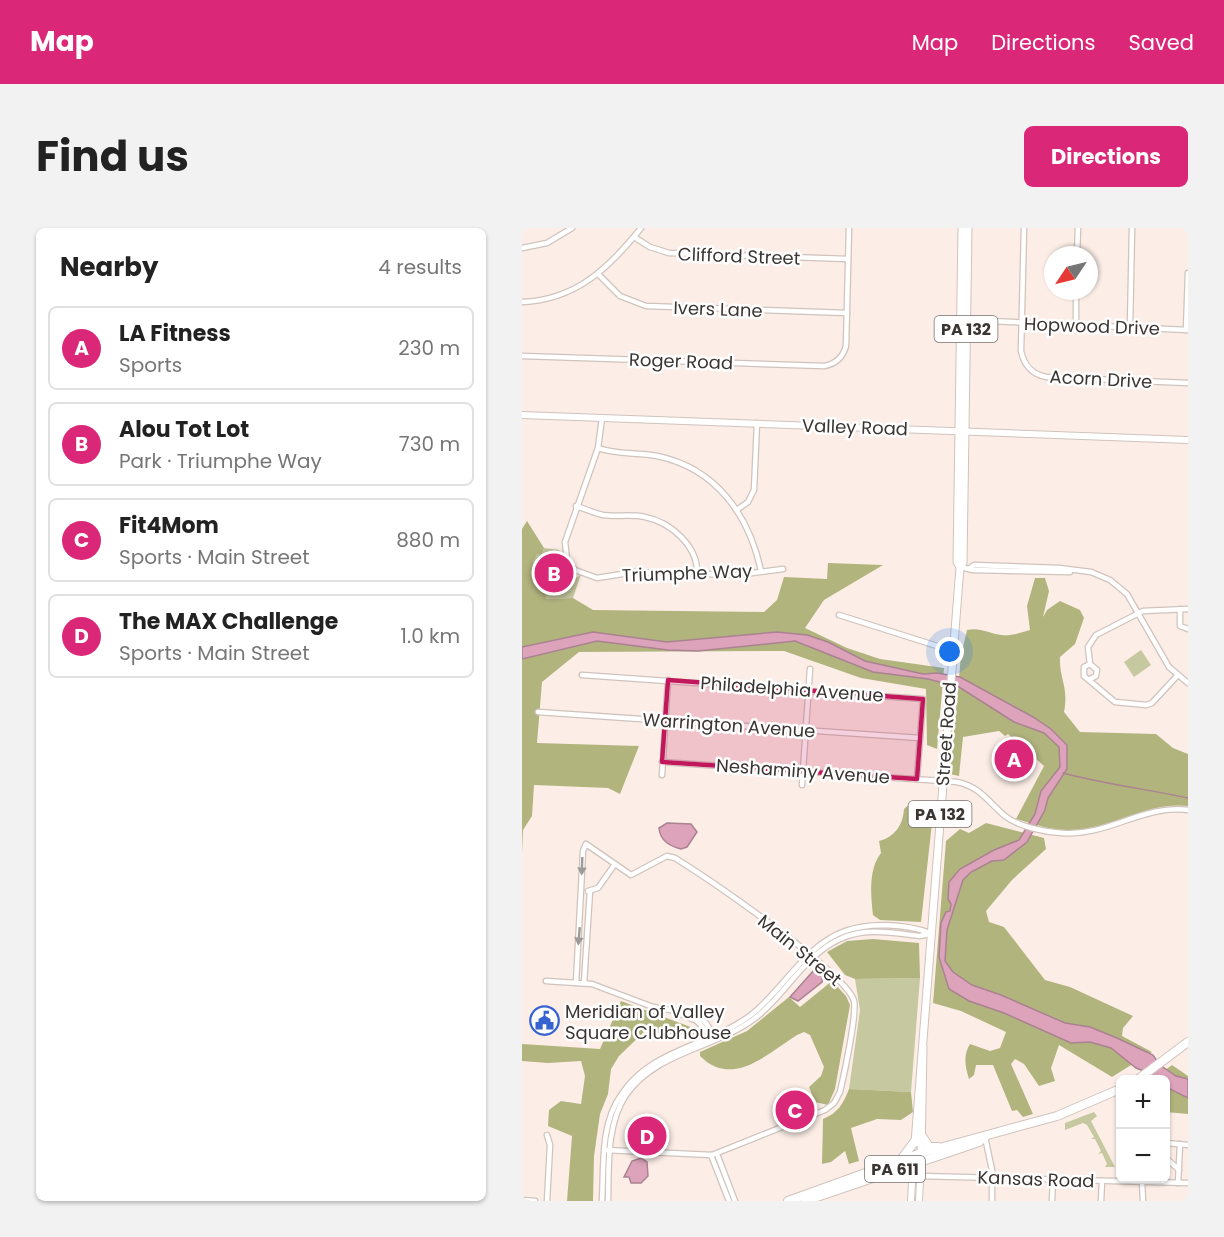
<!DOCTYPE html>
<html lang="en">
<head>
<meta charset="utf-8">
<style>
	:root { --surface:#fff; --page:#f2f2f2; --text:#222; --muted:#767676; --line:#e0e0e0; --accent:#db2777 }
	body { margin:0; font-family:Poppins,sans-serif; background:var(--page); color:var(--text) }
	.controls { position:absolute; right:18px; bottom:18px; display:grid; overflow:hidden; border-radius:9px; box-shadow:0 2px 4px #0004 }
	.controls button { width:54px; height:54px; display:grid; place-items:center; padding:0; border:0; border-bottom:2px solid var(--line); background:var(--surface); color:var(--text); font:30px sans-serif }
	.compass { position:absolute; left:522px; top:18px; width:54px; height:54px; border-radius:50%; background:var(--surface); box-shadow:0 2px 4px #0004; rotate:235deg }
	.you { position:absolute; left:428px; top:424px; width:21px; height:21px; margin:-15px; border:4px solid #fff; border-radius:50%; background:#1a73e8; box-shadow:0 0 0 9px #1a73e833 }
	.badge { display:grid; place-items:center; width:39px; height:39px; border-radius:50%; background:var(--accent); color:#fff; font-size:20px; font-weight:700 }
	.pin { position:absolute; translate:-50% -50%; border:3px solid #fff; box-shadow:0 2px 6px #0006 }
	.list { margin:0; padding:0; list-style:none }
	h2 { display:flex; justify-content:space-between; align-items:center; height:78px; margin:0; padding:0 24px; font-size:26px }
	h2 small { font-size:20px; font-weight:400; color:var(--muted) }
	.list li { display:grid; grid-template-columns:39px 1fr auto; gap:18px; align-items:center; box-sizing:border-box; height:84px; margin:0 12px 12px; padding:0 12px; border:2px solid var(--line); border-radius:9px }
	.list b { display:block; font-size:22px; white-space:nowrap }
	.list p { margin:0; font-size:20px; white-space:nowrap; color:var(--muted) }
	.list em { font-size:20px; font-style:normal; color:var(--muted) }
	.map { position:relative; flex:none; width:666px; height:973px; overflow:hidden; border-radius:9px }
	header { display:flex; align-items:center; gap:36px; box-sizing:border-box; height:84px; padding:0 30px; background:var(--accent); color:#fff }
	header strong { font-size:28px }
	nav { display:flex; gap:33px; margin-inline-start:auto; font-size:21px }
	.intro { display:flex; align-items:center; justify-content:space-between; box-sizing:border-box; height:144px; padding:0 36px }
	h1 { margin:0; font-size:42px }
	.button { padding:15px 27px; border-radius:9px; background:var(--accent); color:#fff; font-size:21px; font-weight:700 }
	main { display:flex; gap:36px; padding:0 36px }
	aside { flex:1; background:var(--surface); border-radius:9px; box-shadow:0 2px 4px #0004 }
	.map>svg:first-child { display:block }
</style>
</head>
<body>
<header>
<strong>Map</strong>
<nav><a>Map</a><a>Directions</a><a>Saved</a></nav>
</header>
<div class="intro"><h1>Find us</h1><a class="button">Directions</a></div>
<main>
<aside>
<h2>Nearby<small>4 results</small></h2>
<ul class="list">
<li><span class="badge">A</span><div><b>LA Fitness</b><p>Sports</p></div><em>230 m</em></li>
<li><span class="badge">B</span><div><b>Alou Tot Lot</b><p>Park · Triumphe Way</p></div><em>730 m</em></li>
<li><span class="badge">C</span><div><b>Fit4Mom</b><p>Sports · Main Street</p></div><em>880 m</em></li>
<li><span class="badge">D</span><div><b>The MAX Challenge</b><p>Sports · Main Street</p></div><em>1.0 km</em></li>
</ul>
</aside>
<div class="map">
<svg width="666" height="973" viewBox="0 0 666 973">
	<rect width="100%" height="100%" fill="#fceee7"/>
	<g fill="#c6c89f">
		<polygon points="22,320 37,322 41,334 54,350 59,346 51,370 24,371 11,334 15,326 20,326"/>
		<polygon points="619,422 629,437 612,449 602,434"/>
		<polygon points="398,750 389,864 327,861 338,782 333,751"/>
		<polygon points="572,884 575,888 569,893 593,939 583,939 585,936 580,925 576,926 579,923 573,911 569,911 572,909 565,897 561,895 543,902 543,895"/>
	</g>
	<g fill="#b2b47e">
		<polygon points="5,293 22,320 20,326 15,326 11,334 15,340 16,352 24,353 24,371 51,370 71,382 242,384 255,372 262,349 305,351 306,335 361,337 302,372 283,400 325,420 358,431 422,440 415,521 405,517 404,461 339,450 262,423 57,424 20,454 15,515 117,518 98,566 86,560 12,557 10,588 1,602 0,625 0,301"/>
		<path d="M 513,350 L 523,350 L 527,363 L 521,389 L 525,382 L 538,373 L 558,382 L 562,390 L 553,416 L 538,429 C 537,451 547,459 542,484 L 558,504 L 634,506 L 651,520 L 666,526 L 666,578 C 625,573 589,602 548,602 C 529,603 512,596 494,591 L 522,538 L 486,506 L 483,508 L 477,503 L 441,509 L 437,548 L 428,546 L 439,428 L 445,402 C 458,399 466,405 479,407 C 489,408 498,405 508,402 L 505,378 Z"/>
		<path d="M 391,573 L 412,577 L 399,694 L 358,692 L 351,687 C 349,667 346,642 359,625 L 357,613 C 373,609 381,597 382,581 Z"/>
		<path d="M 464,595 L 522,610 L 524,621 L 490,652 L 464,683 L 467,694 L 482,699 L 523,752 L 548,759 L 611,788 L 601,800 L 600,808 L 630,824 L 590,849 L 537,817 L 529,840 L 533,853 L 517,858 L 502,836 L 493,831 L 489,836 L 511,886 L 501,889 L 495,882 L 490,883 L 471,837 L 454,837 L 452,847 L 447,851 C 443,838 441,827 448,816 L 468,823 L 478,820 L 484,804 L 439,783 L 411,775 L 424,613 L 438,601 L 447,605 Z"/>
		<polygon points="351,711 397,715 398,750 333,751 323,747 305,724 325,713"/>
		<path d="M 310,753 L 324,768 L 328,777 L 313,861 L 306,877 L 293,874 L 287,859 L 299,848 L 302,839 L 288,807 L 282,804 L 275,807 C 244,827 210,860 178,828 L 178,824 L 225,803 L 267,769 L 278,779 Z"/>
		<polygon points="99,773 174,801 171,807 122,804 97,828 89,841 86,866 78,886 72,928 71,973 45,973 50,908 26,898 27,882 39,873 59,876 63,848 59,833 26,835 0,833 0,816 78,821"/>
		<polygon points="650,837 666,848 666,886 644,884 644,852 630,852"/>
		<path d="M 327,861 L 389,864 L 391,884 L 379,892 L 355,891 L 329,900 L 337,933 L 327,936 L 323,923 L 309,934 L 300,936 L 301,891 C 316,885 321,876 327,861 Z"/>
	</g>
	<g fill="#dca3ba" stroke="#ab8291" stroke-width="1.5">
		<polygon points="71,404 145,414 255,404 285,407 306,414 343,433 401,446 415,445 438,449 511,489 529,501 545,517 545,541 526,570 523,582 505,614 482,632 470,633 449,644 441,652 425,702 423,733 431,744 450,757 479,767 543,795 568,799 595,810 631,827 638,837 654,848 666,851 666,870 644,859 644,852 633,851 627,845 614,840 589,820 568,814 549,815 482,785 447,773 427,761 417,729 419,695 424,684 428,683 429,676 426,671 427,654 438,641 472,622 497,612 513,586 519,563 538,539 537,519 522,505 492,494 437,459 406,451 351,444 273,413 176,423 146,422 75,413 0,431 0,419"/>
		<path d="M 145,595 L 169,596 L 175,604 L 165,619 L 159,621 C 148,618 138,613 137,600 Z"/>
		<polygon points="293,741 301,746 300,754 276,773 268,769"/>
		<polygon points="119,930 125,934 126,948 119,955 109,955 107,949 102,949 110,933"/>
	</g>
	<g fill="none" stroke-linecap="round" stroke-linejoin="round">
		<path stroke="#ab8291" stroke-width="1.5" d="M 541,545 C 582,556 624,561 666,570"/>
		<defs>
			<g id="street">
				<path d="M 502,0 L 499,123 C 502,137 509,146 524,149 L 666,155"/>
				<polyline points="112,9 128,19 147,25 326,31"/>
				<polyline points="0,20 25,15 50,0"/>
				<polyline points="555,27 556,0"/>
				<polyline points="77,47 98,68 124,78 325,85"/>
				<path d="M 0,74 C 54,72 87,40 119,0"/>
				<polyline points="444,92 666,102"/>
				<polyline points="554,97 554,63"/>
				<polyline points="608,99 610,0"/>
				<polyline points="664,102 666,45"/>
				<path d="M 0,128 L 302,138 C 314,136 321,129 324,118 L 327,0"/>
				<polyline points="80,190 76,220 43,314 45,332 53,342 75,350 113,344 215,347 261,341"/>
				<path d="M 76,220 C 95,227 115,224 135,228 C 194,240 227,287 239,343"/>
				<path d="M 54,278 C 63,281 72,285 81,287 C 94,289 109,286 123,289 C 148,294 177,318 175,347"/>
				<polyline points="216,281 226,274 232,262 235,195"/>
				<polyline points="438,339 451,342 548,344"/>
				<polyline points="448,340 452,337 537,340 569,344 588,352 605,366 647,439 666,455"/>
				<polyline points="658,381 658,398 666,401"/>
				<polyline points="317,387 431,423"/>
				<polyline points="568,436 562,439 562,448 593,474 624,477 630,475 655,448"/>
				<polyline points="60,447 401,471 395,551"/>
				<polyline points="568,451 574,448 575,442 568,436 566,419 574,407 621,383 666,381"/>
				<polyline points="16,484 398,510"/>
				<path d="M 140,534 L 435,554 C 459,559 466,574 483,588 C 497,599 523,604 540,605 C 584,609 622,576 666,582"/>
				<polyline points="140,547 146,452"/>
				<polyline points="280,557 288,441"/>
				<polyline points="66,663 76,660 93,636"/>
				<polyline points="24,753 70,756 131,779 171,786 184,795 192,808"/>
				<path d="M 54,755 L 61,623 L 64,616 L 109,647 L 145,628 L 153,630 C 185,650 324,744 332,773 C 335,787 322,847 318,864 L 312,875 L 303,882 L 190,927 L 83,922"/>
				<polyline points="62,755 68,663"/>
				<polyline points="151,783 175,793 190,809"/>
				<polyline points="25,907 28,917 25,973"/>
				<polyline points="463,909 470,942 470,973"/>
				<polyline points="644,915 666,917"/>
				<polyline points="195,926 213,973"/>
				<polyline points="189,927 207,973"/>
				<polyline points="644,930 657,942"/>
				<polyline points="398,948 666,955"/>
				<polyline points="620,954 621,973"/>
				<polyline points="656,955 658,916"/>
				<polyline points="0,972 13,973"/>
				<path d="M 80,973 C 82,939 78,896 99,867 C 130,820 186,819 229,787 C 261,762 283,717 323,703 C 348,694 384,696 408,705"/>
				<path d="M 86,973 C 87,939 84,897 104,867 C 134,824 191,821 232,791 C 263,768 282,727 318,711 C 343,699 371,705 398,708 L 407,706"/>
				<polyline points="530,973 531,951"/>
				<polyline points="579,973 580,953"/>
			</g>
			<g id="secondary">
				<polyline points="0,187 666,212"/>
				<polyline points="389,973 391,935"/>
				<polyline points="397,973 399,932"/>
			</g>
			<g id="primary">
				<polyline points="438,339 435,334 440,0"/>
				<polyline points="393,915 438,339 441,335 446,0"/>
				<polyline points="399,928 401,819"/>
			</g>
			<g id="highway">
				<polyline points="615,852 666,814"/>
				<polyline points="400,908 407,919 416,919"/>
				<polyline points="381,929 393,913"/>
				<polyline points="374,942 385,944 391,951"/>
				<polyline points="266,973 399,925 535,888 598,861"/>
				<polyline points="283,973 457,914 463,909"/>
			</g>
		</defs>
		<use href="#street" stroke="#d0c3bc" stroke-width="7"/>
		<use href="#secondary" stroke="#d0c3bc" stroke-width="8"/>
		<use href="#primary" stroke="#d0c3bc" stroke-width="9"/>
		<use href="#highway" stroke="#d0c3bc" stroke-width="10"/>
		<use href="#street" stroke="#fff" stroke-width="4.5"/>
		<use href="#secondary" stroke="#fff" stroke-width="6"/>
		<use href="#primary" stroke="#fff" stroke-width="7"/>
		<use href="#highway" stroke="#fff" stroke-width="8"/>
	</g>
	<defs><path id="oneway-solid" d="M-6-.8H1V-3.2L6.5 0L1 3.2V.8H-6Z" transform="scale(1.5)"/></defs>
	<g fill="#9c9a98">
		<use href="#oneway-solid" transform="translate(60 638) rotate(92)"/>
		<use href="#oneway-solid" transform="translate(57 708) rotate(95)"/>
	</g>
	<path fill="#c2185b" fill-opacity="0.2" stroke="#c2185b" stroke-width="4.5" stroke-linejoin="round" d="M 146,452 L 401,471 L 395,551 L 140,534 Z"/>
	<defs>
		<symbol id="civic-ring" viewBox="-11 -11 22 22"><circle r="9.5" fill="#fefefe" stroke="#3662d2" stroke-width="1.5"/><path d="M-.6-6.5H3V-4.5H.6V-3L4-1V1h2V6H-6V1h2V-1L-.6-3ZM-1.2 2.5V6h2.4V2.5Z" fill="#3662d2"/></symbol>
	</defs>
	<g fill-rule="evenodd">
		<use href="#civic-ring" x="6" y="776" width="33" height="33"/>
	</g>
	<g text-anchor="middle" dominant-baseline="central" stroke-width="5" stroke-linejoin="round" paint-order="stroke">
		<g fill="#fefefe" stroke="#75716f" stroke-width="1.5">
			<rect x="412.5" y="88" width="63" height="26" rx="4.5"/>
			<rect x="386.5" y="573" width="63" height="26" rx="4.5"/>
			<rect x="343" y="928" width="60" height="26" rx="4.5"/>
		</g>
		<g font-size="16" font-weight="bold" fill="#3a3532">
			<text x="444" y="101">PA 132</text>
			<text x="418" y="586">PA 132</text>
			<text x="373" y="941">PA 611</text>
		</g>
		<g font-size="18" fill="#3a3532" stroke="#fefefe">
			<text transform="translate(217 28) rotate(2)">Clifford Street</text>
			<text transform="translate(196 81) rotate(2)">Ivers Lane</text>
			<text transform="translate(570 98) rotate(2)">Hopwood Drive</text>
			<text transform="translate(159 133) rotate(2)">Roger Road</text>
			<text transform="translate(579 151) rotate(3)">Acorn Drive</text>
			<text transform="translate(333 199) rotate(2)">Valley Road</text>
			<text transform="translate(165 345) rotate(-2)">Triumphe Way</text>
			<text transform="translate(270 461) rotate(4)">Philadelphia Avenue</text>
			<text transform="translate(207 497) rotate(4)">Warrington Avenue</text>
			<text transform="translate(424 506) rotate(-86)">Street Road</text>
			<text transform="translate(281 543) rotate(4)">Neshaminy Avenue</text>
			<text transform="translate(278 722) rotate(39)">Main Street</text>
			<text transform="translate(514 951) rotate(2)">Kansas Road</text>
		</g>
		<g font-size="18" fill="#3a3532" stroke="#fefefe" text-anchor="start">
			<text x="43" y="783">Meridian of Valley<tspan x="43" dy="21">Square Clubhouse</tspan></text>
		</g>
	</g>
</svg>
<div class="controls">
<button>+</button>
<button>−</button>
</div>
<svg class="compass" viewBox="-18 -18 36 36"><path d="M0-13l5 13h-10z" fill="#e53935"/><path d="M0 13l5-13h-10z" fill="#767676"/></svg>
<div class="you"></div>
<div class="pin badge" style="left:492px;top:531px">A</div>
<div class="pin badge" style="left:32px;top:345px">B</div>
<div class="pin badge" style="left:273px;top:882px">C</div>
<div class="pin badge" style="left:125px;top:908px">D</div>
</div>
</main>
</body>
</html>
